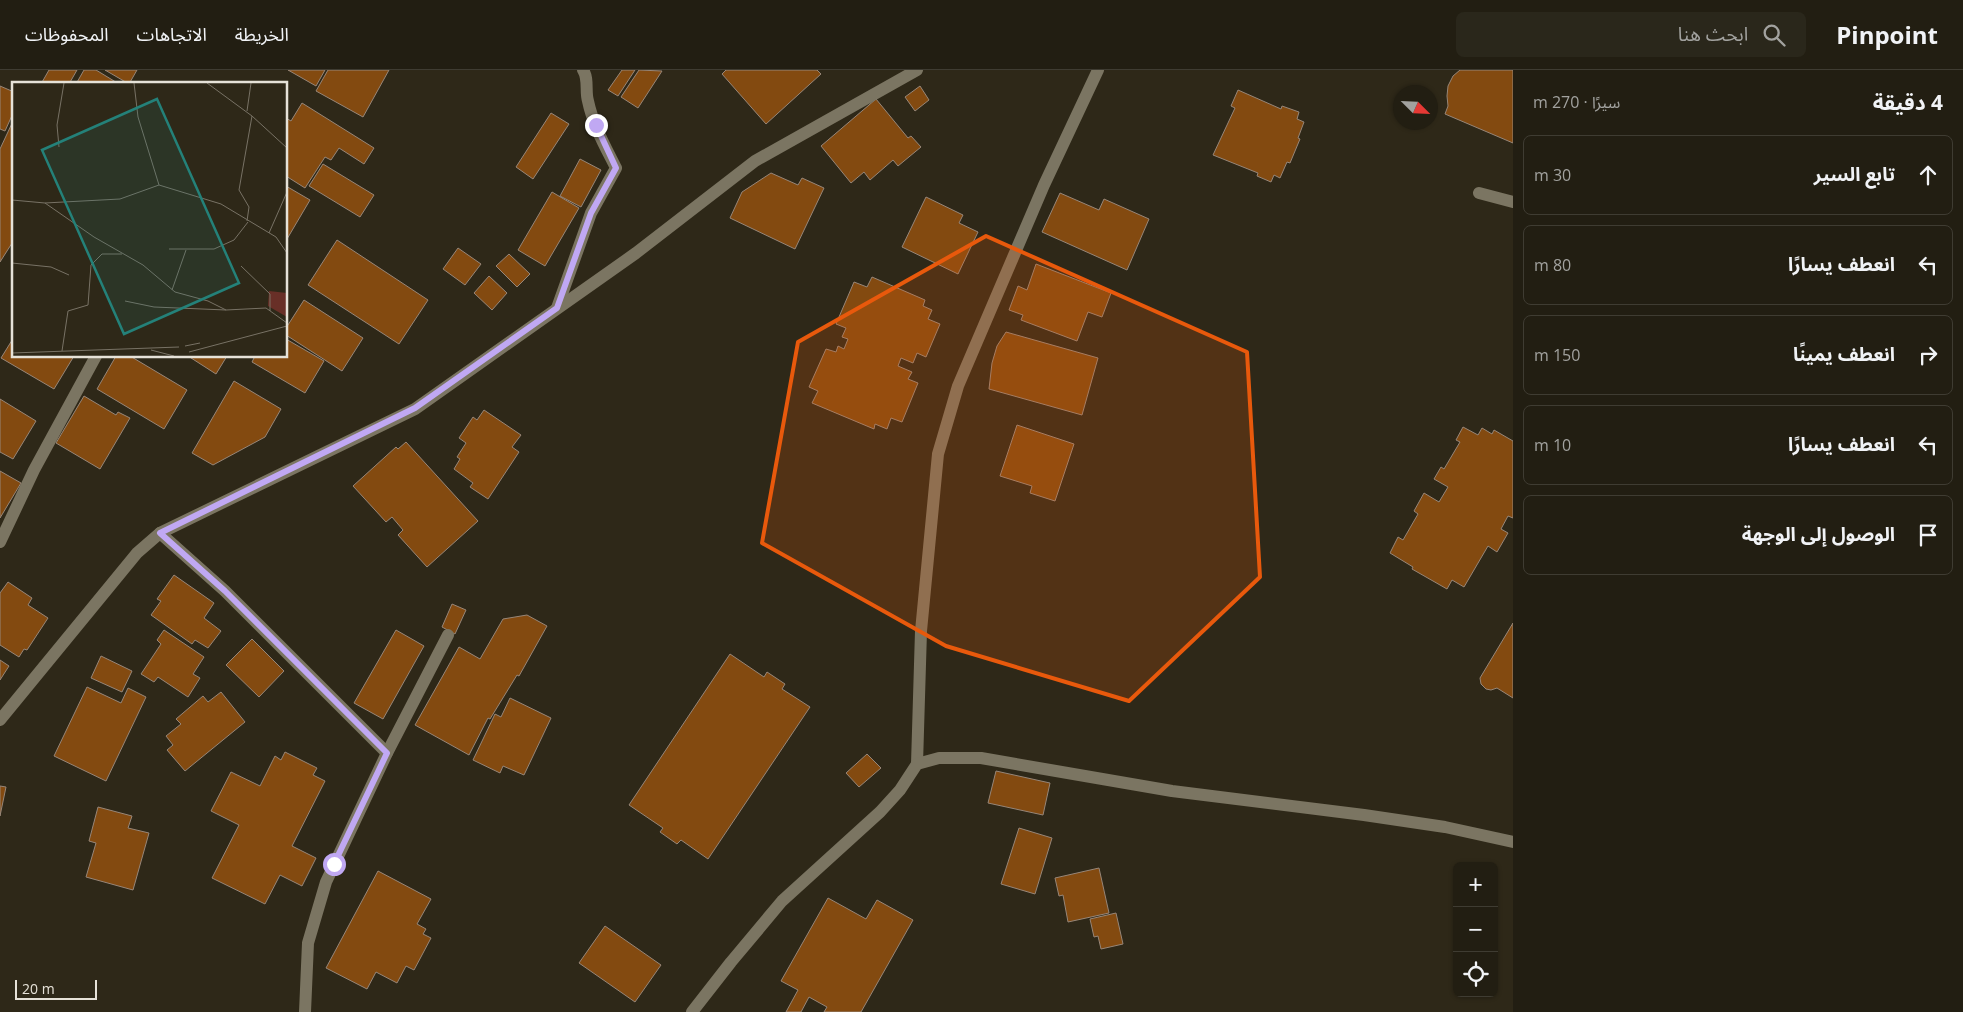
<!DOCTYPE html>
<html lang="ar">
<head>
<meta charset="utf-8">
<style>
	:root { --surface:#221e12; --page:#2a271b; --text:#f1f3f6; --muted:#a2a29f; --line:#3f3c32 }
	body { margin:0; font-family:"Open Sans","Noto Sans Arabic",sans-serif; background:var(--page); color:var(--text); direction:rtl }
	.controls { position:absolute; right:15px; bottom:15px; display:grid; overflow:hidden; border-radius:8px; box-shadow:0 1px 4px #0004 }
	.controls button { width:45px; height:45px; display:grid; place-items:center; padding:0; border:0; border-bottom:1px solid var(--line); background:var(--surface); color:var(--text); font:25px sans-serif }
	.compass { position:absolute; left:1393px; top:15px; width:45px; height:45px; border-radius:50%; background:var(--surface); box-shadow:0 1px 4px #0004; rotate:114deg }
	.scale { position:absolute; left:15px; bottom:12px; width:82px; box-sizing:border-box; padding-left:5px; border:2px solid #e6e2d8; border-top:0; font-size:14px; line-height:18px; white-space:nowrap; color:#e6e2d8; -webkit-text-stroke:4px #2e2818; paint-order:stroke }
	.stop { position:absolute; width:15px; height:15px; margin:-11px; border:4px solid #c0a8f3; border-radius:50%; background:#fff }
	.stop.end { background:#c0a8f3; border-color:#fff; box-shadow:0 1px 5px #0008 }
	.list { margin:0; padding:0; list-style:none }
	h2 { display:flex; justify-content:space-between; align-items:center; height:65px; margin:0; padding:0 20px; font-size:21px }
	h2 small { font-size:16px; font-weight:400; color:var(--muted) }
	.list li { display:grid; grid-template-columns:32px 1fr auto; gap:15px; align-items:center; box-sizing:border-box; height:80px; margin:0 10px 10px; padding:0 10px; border:1px solid var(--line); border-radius:8px }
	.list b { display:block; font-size:19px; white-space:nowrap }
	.list em { font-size:16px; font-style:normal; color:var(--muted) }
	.icon { flex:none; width:28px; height:28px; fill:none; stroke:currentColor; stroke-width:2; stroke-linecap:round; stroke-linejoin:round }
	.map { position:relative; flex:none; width:1513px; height:942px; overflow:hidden; direction:ltr }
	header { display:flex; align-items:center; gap:30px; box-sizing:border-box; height:70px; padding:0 25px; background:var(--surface); border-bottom:1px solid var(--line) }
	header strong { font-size:24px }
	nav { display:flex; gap:28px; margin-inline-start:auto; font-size:18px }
	.search { width:350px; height:45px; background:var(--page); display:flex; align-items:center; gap:12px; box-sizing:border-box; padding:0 18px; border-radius:8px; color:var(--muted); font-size:19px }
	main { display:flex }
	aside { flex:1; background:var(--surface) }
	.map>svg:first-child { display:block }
</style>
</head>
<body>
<header>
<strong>Pinpoint</strong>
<div class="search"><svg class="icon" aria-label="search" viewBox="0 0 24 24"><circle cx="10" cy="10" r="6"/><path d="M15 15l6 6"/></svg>ابحث هنا</div>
<nav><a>الخريطة</a><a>الاتجاهات</a><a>المحفوظات</a></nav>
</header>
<main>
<aside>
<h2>4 دقيقة<small>سيرًا · 270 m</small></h2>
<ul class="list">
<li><svg class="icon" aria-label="ahead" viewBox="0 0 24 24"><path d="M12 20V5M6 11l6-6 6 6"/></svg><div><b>تابع السير</b></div><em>30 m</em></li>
<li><svg class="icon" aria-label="left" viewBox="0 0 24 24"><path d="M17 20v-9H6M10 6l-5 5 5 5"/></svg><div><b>انعطف يسارًا</b></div><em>80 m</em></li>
<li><svg class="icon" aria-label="right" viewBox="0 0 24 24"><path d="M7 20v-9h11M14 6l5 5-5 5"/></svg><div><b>انعطف يمينًا</b></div><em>150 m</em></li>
<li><svg class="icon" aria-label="left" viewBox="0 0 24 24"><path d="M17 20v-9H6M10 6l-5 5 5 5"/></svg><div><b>انعطف يسارًا</b></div><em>10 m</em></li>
<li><svg class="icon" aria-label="arrive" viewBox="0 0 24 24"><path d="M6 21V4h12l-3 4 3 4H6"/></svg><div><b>الوصول إلى الوجهة</b></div></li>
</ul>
</aside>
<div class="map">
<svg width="1513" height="942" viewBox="0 0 1513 942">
	<rect width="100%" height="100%" fill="#2e2818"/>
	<g fill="#834a10" stroke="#978678">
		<polygon points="49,0 77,0 69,14 41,14"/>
		<polygon points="84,0 96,0 119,14 76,14"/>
		<polygon points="105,0 137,0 129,14"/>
		<polygon points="288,0 325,0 316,16"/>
		<polygon points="328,0 389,0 363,47 316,21"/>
		<polygon points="622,0 635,0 618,26 608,20"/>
		<polygon points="639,0 662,1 638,38 621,27"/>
		<polygon points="726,0 817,0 821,4 766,54 722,4"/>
		<polygon points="1460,0 1513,0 1513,73 1445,44 1448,36 1447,26 1448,16 1453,6"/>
		<polygon points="0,16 14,22 14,41 5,61 0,59"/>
		<polygon points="920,16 929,30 915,41 905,27"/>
		<polygon points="1238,20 1281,39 1282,36 1299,42 1297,49 1304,52 1298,68 1300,69 1290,93 1287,92 1280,108 1274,105 1271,112 1257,106 1258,103 1213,85 1235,38 1231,36"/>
		<polygon points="876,29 908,68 911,66 921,77 898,96 893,90 870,110 864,102 851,113 821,76"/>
		<polygon points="302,33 374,78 364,94 339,78 331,90 325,87 305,118 286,106 286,48 291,51"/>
		<polygon points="551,43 569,54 533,109 516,97"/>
		<polygon points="14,49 14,170 0,192 0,79"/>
		<polygon points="580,89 601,100 581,137 560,126"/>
		<polygon points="323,94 374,125 360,147 309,116"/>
		<polygon points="771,103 798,115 802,108 824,118 795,179 730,148 742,122"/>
		<polygon points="286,116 310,130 287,169 286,169"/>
		<polygon points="552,122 579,138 545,196 518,180"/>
		<polygon points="1060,123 1099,140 1104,129 1149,149 1127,200 1042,162"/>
		<polygon points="926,127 963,145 959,153 978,162 958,204 902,177"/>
		<polygon points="337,170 428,230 399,274 308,215"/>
		<polygon points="458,178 481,194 465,215 443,199"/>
		<polygon points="509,184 530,204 517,217 496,196"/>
		<polygon points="1036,194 1111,223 1102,247 1088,242 1077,271 1021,250 1023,245 1009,240 1018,216 1027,220"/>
		<polygon points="489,206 507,223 492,240 474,223"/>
		<polygon points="872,207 925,230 923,236 932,240 928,249 940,254 926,287 917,283 913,293 901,288 898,296 912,302 908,309 918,313 902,352 891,348 887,359 875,354 874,359 812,333 818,321 809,317 826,279 836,282 838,276 844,279 848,269 842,267 846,258 836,254 854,212 867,217"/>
		<polygon points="304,230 363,268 342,301 286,265 286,258"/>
		<polygon points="1006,262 1098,288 1082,345 989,319 992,293 997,276"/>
		<polygon points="14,267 14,286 74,286 54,319 1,288"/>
		<polygon points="286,269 324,291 305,323 252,292 255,286 286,286"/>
		<polygon points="116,286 130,286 187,320 164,359 97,319"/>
		<polygon points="188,286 227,286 216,304"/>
		<polygon points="234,311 281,339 265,367 213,395 192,383"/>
		<polygon points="84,326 116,345 118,342 130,348 100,399 56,373"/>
		<polygon points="0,329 36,351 13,389 0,382"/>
		<polygon points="484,340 521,365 512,377 519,382 488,429 470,417 473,413 454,399 460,389 457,387 466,373 459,368 473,347 477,350"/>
		<polygon points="1017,355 1074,374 1055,431 1030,423 1032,416 1000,406"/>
		<polygon points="1463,357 1478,365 1482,358 1492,364 1494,360 1513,371 1513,448 1508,446 1501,459 1508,463 1497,482 1488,476 1464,517 1452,510 1447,519 1412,499 1413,497 1390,483 1398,467 1403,470 1418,444 1414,441 1424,423 1439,432 1448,417 1434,409 1441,397 1444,399 1460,372 1456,370"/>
		<polygon points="406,372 478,451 427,497 398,465 403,460 392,447 386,452 353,416 396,377 398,379"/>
		<polygon points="0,401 21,413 0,448"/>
		<polygon points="174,505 214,533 204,548 221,561 208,578 195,570 192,574 151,545 161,531 157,529"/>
		<polygon points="8,512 32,528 28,535 48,548 27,580 24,579 19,587 0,575 0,523"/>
		<polygon points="452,534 466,540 455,564 442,557"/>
		<polygon points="527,545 547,556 519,606 517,605 490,649 488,648 469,685 415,655 459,577 480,589 503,549"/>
		<polygon points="1513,553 1513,628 1497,618 1491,620 1486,619 1481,614 1480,608"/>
		<polygon points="164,560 204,587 193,604 200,608 188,627 158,607 154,612 141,604 161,574 157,570"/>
		<polygon points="396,560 424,576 383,649 354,633"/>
		<polygon points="252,569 284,601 259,627 226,595"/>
		<polygon points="730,584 764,607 767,602 785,614 782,619 810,637 708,789 681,770 677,774 660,762 663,758 629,735"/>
		<polygon points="101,586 132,601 122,622 91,608"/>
		<polygon points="0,590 9,596 0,610"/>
		<polygon points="87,617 121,633 128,618 146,627 106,711 54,686"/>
		<polygon points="221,622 245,652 185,701 167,680 173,675 166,666 181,654 176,649 203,626 208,632"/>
		<polygon points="510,628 551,648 524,705 503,696 500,703 473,690 495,644 501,647"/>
		<polygon points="285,682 317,698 313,705 325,711 292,776 316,788 302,816 280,805 265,834 212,808 239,755 211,741 231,702 260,716 275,686 281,690"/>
		<polygon points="867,684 881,698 859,717 846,703"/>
		<polygon points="996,701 1050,713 1043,745 988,733"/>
		<polygon points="0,716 6,717 0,746"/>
		<polygon points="98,737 132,746 128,758 149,763 133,820 86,807 96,773 89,771"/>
		<polygon points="1019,758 1052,768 1035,824 1001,814"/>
		<polygon points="1099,798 1109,843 1068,852 1063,825 1059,826 1055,808"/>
		<polygon points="378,801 431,829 417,854 426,859 423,864 431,868 414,900 406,896 397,913 376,902 367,919 326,898"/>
		<polygon points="828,828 866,849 877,830 913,850 861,942 824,942 827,937 809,927 801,942 786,942 798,920 781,911"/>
		<polygon points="1116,843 1123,874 1101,879 1098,866 1094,867 1090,849"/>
		<polygon points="605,856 661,895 635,932 579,893"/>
	</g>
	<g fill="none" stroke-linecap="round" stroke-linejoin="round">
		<g stroke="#7b7562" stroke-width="12">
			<polyline points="1479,123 1513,132"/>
			<path d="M 557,238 L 591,143 L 616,98 C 605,76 593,55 588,31 C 585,21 589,9 583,0"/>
			<polyline points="160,463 225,521 387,683"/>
			<polyline points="0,472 34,400 96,286"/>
			<polyline points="0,650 137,483 160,463 415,339 636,183 755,91 917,0"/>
			<polyline points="917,694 921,561 938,384 958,316 1044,115 1098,0"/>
			<polyline points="305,942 308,873 326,812 387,683 448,565"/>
			<polyline points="692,942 731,892 782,831 880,742 900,720 917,694 939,688 981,688 1172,721 1364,745 1445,757 1513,772"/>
		</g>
	</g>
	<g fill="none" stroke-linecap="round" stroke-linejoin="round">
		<polyline stroke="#c0a8f3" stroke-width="6" points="334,794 387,683 225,521 160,463 415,338 557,238 591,143 616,98 596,55"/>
	</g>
	<path fill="#e8590c" fill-opacity="0.2" stroke="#e8590c" stroke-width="4" stroke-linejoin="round" d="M 986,166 L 1247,282 L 1260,507 L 1129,631 L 946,576 L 762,473 L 798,272 Z"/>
	<g transform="translate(12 12)">
		<rect width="275" height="275" fill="#2e2818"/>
		<path d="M 257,209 L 275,211 L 275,235 L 256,224 Z" fill="#682f27"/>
		<path fill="none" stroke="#787265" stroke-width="1" d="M 122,1 L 126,35 L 147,103 L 209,122 L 264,155 L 275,171M 195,1 L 240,34 L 275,66M 235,29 L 239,1M 47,65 L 45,43 L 52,1M 0,118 L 33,121 L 82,155 L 131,183 L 163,210 L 196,219 L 214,228 L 254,226 L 275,241M 33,121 L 108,117 L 147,103M 235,139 L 237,125 L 227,108 L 240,34M 257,151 L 275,110M 157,167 L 202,167 L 222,158 L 236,140M 0,181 L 39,185 L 57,193M 229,184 L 258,212 L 258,229M 160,208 L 174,168M 113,219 L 142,225 L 214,228M 173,264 L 188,261M 139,268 L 162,274M 50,269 L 56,229 L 76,223 L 79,183 L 90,172 L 110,172M 177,270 L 275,244M 0,271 L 167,265"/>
		<path fill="#248179" fill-opacity="0.15" stroke="#248179" stroke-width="2.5" d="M 145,17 L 227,201 L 112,252 L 30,68 Z"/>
		<rect width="275" height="275" fill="none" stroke="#e6e2d8" stroke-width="2.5"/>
	</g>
</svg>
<div class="controls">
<button>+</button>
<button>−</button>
<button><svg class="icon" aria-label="locate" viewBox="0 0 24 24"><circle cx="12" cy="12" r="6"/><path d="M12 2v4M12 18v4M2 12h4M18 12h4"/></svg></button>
</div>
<svg class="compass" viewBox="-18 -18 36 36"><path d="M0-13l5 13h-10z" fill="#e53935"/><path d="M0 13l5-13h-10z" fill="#a2a29f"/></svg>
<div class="scale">20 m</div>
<div class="stop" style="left:334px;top:794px"></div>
<div class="stop end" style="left:596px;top:55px"></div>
</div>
</main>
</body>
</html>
